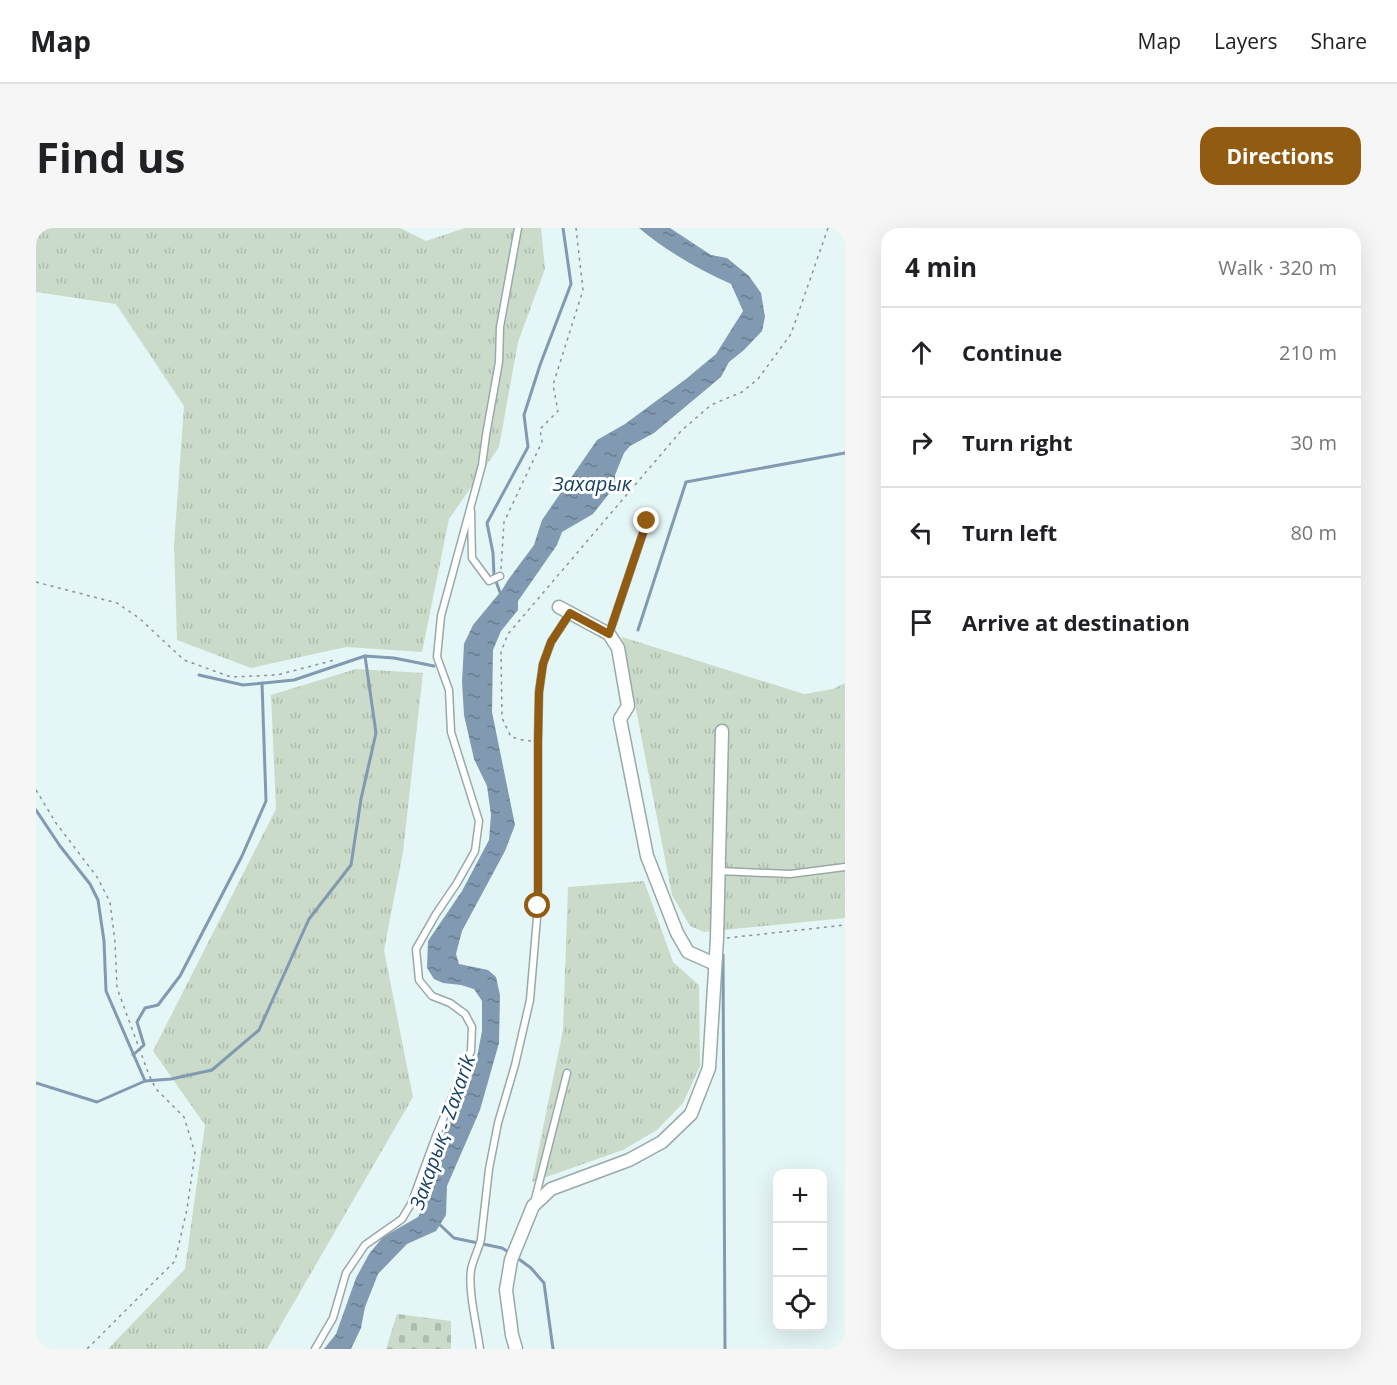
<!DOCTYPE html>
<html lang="en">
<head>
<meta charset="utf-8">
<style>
	:root { --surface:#fff; --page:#f6f6f6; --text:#202124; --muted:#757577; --line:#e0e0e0; --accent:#925b12 }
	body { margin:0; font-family:"Open Sans",sans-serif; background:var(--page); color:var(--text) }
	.controls { position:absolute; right:18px; bottom:18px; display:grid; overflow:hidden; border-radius:12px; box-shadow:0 6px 24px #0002 }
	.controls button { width:54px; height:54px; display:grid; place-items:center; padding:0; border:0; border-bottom:2px solid var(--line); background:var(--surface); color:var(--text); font:30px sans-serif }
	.stop { position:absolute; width:18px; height:18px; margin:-14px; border:4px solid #925b12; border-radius:50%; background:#fff }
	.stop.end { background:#925b12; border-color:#fff; box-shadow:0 2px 6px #0008 }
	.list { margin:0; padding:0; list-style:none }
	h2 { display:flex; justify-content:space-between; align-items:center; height:78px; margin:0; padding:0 24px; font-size:26px }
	h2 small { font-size:20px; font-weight:400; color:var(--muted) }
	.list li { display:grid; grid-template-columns:39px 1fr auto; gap:18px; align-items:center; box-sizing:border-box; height:90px; padding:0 24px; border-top:2px solid var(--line) }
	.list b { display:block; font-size:22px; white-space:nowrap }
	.list em { font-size:20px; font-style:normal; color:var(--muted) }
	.icon { flex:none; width:33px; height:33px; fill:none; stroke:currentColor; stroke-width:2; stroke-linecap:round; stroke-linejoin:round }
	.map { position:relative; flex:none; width:809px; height:1121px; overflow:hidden; border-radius:18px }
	header { display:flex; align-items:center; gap:36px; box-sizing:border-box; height:84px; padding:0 30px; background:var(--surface); border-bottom:2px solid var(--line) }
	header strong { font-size:28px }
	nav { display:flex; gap:33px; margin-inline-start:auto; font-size:21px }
	.intro { display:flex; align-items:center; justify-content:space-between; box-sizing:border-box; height:144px; padding:0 36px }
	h1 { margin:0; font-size:42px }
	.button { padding:15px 27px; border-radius:18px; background:var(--accent); color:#fff; font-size:21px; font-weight:700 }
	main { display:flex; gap:36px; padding:0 36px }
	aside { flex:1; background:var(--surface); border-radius:18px; box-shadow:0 6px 24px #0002 }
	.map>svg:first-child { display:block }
</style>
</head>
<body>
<header>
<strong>Map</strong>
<nav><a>Map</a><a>Layers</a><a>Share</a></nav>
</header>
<div class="intro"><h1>Find us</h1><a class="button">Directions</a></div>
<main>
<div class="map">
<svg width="809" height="1121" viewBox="0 0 809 1121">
	<defs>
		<pattern id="grass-tufts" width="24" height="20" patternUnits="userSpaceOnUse" patternTransform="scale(1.5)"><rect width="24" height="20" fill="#cadbc9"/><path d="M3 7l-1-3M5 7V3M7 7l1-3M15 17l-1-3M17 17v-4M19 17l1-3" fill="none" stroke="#adbcac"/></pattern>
		<pattern id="cemetery-stones" width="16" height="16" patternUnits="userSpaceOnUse" patternTransform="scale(1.5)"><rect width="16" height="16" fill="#cadbc9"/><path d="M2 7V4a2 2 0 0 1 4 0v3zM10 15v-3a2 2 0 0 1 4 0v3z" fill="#adbcac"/></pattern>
		<pattern id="water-ripples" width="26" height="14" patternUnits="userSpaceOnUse" patternTransform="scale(1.5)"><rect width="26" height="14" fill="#819ab1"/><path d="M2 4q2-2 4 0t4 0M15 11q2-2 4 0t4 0" fill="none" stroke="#697d90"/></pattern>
	</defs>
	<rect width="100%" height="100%" fill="#e5f6f6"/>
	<g fill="url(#grass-tufts)">
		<polygon points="0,0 364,0 390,13 429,0 505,0 509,41 482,114 463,219 413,291 386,424 310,419 215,440 141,412 138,317 148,178 80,76 0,64"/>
		<polygon points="586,409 768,466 797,461 809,455 809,690 668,704 654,698 636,667"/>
		<polygon points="320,441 387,445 367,624 348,722 377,869 231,1121 72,1121 149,1041 169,897 117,823 240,581 235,467"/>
		<polygon points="608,653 637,734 663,757 664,838 647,875 621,902 587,922 496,954 527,802 532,659"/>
	</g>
	<polygon fill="url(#cemetery-stones)" points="361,1086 415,1093 415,1121 350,1121"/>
	<path fill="url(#water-ripples)" d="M 603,0 L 634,0 L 675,27 L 691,30 L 713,48 L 725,65 L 729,89 L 726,103 L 708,122 L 693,134 L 685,149 L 618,205 L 594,218 L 588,225 L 579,247 L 579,258 L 557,286 L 526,304 L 521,317 L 482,373 L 482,382 L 465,403 L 457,422 L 456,484 L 479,597 L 469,623 L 426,703 L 420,726 L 423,736 L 452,742 L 460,749 L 464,767 L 463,815 L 444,882 L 411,958 L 410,987 L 400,1003 L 371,1016 L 342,1046 L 329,1079 L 325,1100 L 315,1121 L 288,1121 L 300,1106 L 320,1050 L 333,1026 L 347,1009 L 382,989 L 390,973 L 396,932 L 439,840 L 446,803 L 446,773 L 438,761 L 425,757 L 407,755 L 398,751 L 391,740 L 392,713 L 426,663 L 453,612 L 455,587 L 451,558 L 438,531 L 428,487 L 426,454 L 428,416 L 437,397 L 466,362 L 472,352 L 498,317 L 506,292 L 561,212 L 589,196 L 650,151 L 680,126 L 707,83 L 695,56 C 662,41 630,23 603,0 Z"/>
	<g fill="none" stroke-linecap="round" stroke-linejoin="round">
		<g stroke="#819ab1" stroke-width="3">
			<polyline points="465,367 458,348 457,325 451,295 492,219 488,187 504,137 535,56 527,0"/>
			<polyline points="602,402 650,254 809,225"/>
			<polyline points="163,447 207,457 258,452 329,428 358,430 398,438"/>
			<polyline points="0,582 24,618 54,656 62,672 68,713 70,763 109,853"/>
			<polyline points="687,727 689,1121"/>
			<polyline points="97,827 108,817 101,794 109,780 122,777 144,748 206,628 230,573 226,455"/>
			<polyline points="0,855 61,874 109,853 135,851 176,842 223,802 273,691 315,637 325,571 340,505 329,428"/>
			<polyline points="402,995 418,1010 466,1020 474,1025"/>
			<polyline points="480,1029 495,1040 508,1055 517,1121"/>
		</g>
		<defs>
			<g id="service">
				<polyline points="435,283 436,330 453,353 464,348"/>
				<polyline points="573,406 611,293"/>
				<polyline points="683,643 754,646 809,639"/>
				<polyline points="498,975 531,845"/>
				<polyline points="279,1121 297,1090 310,1045 329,1017 366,991 375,976 400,908 435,823 436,799 429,786 414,775 396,768 383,752 380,721 400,686 421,655 439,623 443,593 415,504 413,462 401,429 405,388 446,237 450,207 463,134 464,99 482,0"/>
				<path d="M 444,1121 C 441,1099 432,1063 435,1042 C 437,1031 443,1021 445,1011 L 453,941 L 462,895 L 479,837 L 494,772 L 502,678 L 502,513 L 503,464 L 507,436 L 515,414 L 534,385"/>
			</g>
			<g id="minor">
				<polyline points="523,379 573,406 582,420 592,478 584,491 611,628 641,705 652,724 679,736"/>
				<polyline points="480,1121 476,1107 470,1062 475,1032 497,978 515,961 593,932 626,914 655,886 673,840 681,711 686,503"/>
			</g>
		</defs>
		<use href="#service" stroke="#99a9a9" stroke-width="9"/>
		<use href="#minor" stroke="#99a9a9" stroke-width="15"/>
		<g stroke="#889494" stroke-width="1.5" stroke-dasharray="3 4.5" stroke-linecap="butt">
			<polyline points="465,341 468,294 506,214 504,201 522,183 517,157 547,62 540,0"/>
			<polyline points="0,354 81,375 103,390 148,432 195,449 241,447 299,432"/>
			<polyline points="495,513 487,512 475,509 466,490 465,424 472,406 645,203 675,177 706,164 722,151 755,106 792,0"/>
			<polyline points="0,562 20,595 61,649 74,674 79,714 81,760 113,847 120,861 148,889 159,925 151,981 139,1033 51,1121"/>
			<polyline points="691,710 809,697"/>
		</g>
		<use href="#service" stroke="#fff" stroke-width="6"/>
		<use href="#minor" stroke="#fff" stroke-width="12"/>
	</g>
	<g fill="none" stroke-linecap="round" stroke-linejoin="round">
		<polyline stroke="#925b12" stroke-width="8" points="502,678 502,513 503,464 507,436 515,414 534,385 573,406 611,293"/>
	</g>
	<g text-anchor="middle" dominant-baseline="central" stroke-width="6" stroke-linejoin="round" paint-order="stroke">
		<g font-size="20" font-style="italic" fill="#174162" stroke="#fff">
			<text x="556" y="255">Захарык</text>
			<text transform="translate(406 904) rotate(-71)">Закарық - Zaxarik</text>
		</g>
	</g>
</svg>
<div class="controls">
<button>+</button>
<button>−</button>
<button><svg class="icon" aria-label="locate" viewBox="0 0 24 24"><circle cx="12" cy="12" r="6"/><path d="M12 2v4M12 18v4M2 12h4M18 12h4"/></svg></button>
</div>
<div class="stop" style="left:502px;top:678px"></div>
<div class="stop end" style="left:611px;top:293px"></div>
</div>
<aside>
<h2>4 min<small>Walk · 320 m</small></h2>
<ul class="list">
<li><svg class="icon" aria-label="ahead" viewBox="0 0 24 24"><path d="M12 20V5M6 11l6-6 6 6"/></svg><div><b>Continue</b></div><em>210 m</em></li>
<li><svg class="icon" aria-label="right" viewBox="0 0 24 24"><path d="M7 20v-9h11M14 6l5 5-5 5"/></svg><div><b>Turn right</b></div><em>30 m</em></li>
<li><svg class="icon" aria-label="left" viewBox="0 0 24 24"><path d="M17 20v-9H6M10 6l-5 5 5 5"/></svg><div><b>Turn left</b></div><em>80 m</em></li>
<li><svg class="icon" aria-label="arrive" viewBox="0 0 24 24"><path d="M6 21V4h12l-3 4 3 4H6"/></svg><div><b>Arrive at destination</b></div></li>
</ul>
</aside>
</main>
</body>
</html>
